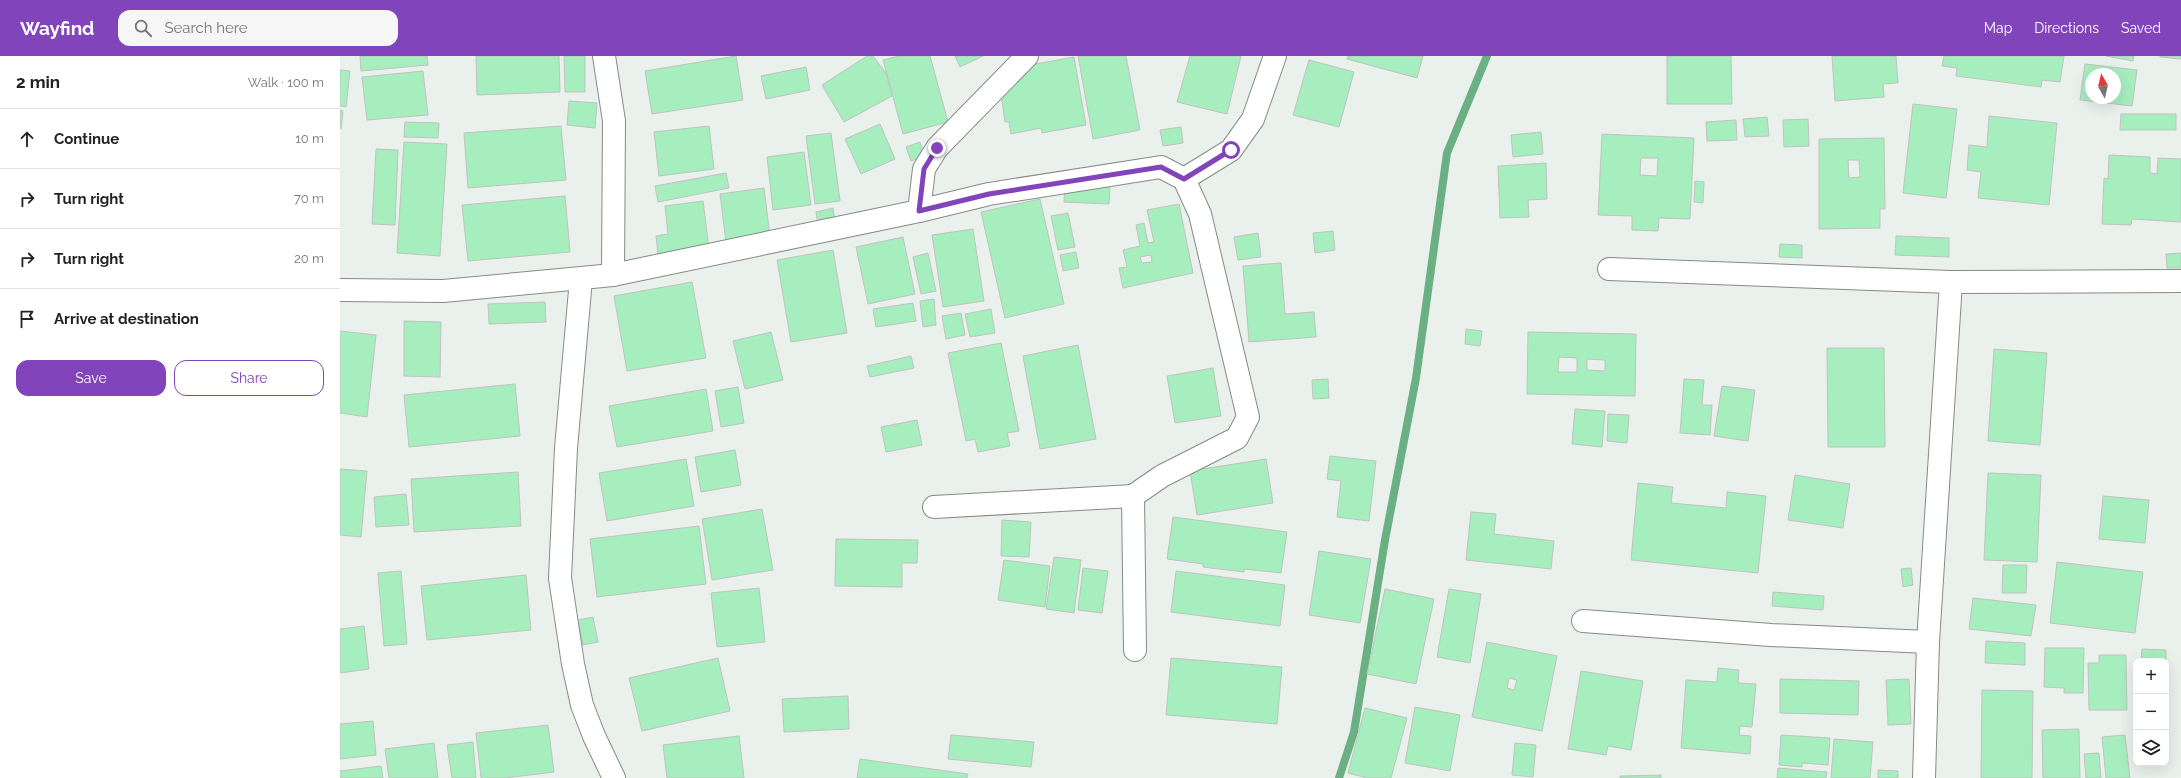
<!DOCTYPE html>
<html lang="en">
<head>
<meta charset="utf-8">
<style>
	:root { --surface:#fff; --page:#f6f6f6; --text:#222; --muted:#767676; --line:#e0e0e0; --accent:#8144ba }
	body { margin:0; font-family:Raleway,sans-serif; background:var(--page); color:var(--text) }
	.controls { position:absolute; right:12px; bottom:12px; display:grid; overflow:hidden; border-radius:8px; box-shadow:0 4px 16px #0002 }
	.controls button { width:36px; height:36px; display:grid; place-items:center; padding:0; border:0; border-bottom:1px solid var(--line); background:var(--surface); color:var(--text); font:20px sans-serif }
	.compass { position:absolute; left:1745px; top:12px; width:36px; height:36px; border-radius:50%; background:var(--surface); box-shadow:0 4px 16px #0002; rotate:352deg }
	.stop { position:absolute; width:12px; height:12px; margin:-9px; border:3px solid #8144ba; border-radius:50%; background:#fff }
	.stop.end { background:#8144ba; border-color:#fff; box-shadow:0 1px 4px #0008 }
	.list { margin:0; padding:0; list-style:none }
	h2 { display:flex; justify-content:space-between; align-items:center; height:52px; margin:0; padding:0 16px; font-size:17px }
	h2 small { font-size:13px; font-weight:400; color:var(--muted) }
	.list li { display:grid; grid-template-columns:26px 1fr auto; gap:12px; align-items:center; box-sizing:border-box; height:60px; padding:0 16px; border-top:1px solid var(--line) }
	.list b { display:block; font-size:15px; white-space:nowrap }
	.list em { font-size:13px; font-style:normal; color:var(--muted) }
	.actions { display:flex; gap:8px; padding:12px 16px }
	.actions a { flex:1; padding:9px 0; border:1px solid var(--accent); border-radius:12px; text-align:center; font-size:14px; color:var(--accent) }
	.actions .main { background:var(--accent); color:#fff }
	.icon { flex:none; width:22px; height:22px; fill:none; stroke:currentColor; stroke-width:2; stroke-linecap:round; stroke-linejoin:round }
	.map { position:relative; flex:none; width:1841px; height:722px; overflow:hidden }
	header { display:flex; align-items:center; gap:24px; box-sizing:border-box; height:56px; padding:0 20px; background:var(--accent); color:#fff }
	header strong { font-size:19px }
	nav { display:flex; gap:22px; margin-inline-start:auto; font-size:14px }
	.search { width:280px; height:36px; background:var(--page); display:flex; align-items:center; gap:10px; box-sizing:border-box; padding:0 14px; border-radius:12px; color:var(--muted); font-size:15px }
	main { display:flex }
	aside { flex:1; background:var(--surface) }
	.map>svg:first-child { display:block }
</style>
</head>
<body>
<header>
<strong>Wayfind</strong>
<div class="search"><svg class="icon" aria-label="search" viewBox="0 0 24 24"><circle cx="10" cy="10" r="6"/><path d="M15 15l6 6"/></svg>Search here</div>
<nav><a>Map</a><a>Directions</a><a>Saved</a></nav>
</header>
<main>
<aside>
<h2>2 min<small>Walk · 100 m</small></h2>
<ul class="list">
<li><svg class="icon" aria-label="ahead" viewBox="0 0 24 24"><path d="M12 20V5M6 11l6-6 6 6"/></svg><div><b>Continue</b></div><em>10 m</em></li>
<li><svg class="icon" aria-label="right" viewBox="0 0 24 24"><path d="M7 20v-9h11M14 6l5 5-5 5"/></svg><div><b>Turn right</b></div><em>70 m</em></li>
<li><svg class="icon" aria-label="right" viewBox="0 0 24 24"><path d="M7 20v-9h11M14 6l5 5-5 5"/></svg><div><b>Turn right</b></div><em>20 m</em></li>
<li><svg class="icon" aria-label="arrive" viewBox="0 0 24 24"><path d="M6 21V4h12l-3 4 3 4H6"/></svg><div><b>Arrive at destination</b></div></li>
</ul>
<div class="actions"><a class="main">Save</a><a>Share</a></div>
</aside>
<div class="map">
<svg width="1841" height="722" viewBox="0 0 1841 722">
	<rect width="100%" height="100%" fill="#eaf1ec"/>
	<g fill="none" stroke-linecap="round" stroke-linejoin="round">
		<polyline stroke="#6ab083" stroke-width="8" points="999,722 1014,676 1045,484 1076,322 1107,97 1147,0"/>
	</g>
	<g fill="#a6eebe" stroke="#bec4bf" fill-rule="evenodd">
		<polygon points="20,0 87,0 88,9 21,15"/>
		<polygon points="136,0 219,0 220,36 137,39"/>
		<polygon points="224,0 245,0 245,36 225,36"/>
		<polygon points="396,0 403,44 312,58 305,15"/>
		<polygon points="527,0 533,0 546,17 552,40 504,66 482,29"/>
		<polygon points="559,0 590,0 608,66 563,78 543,4"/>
		<polygon points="615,0 643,0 620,11"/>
		<polygon points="738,0 786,0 800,74 753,83"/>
		<polygon points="850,0 901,0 887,58 837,46"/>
		<polygon points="1008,0 1083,0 1077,22 1007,3"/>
		<polygon points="1327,0 1391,0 1392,48 1327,48"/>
		<polygon points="1492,0 1556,0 1558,27 1543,28 1544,41 1495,45"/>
		<polygon points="1604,0 1724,0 1720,26 1702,24 1701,31 1616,20 1617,12 1602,10"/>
		<polygon points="1766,0 1794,0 1793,5"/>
		<polygon points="1820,0 1841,0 1841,3 1820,1"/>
		<polygon points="734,1 746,69 702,77 701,72 671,78 669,66 665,66 661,38 690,9"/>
		<polygon points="969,4 1014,16 999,71 953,59"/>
		<path d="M 1745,8 L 1797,14 L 1792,50 L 1740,44 ZM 1751,18 L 1775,18 L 1775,42 L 1751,42 Z"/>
		<polygon points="466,11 470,34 426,43 421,20"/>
		<polygon points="0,14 10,15 6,51 0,50"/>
		<polygon points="83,15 88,59 27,64 22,21"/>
		<polygon points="229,45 257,47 255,72 227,69"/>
		<polygon points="1573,48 1617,53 1606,142 1563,137"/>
		<polygon points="0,54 3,55 1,73 0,72"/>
		<polygon points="1781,58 1836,58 1836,74 1780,74"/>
		<polygon points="1649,60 1717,67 1709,149 1638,142 1641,116 1627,114 1629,89 1647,91"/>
		<polygon points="1427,61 1429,80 1405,81 1403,63"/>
		<polygon points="1468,63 1469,90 1444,91 1443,64"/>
		<polygon points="1396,64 1397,84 1367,85 1366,66"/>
		<polygon points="65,66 99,67 98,82 64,81"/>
		<polygon points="540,68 555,103 521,118 505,83"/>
		<polygon points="221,70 226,124 128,132 124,77"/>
		<polygon points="369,70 374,113 319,120 314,76"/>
		<polygon points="841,71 843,87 823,90 820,74"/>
		<polygon points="1201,76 1203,98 1173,101 1171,79"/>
		<polygon points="491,77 500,145 475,148 466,80"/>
		<path d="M 1262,78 L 1354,82 L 1350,163 L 1319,162 L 1318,175 L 1292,174 L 1292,160 L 1258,159 ZM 1301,102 L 1318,102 L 1317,120 L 1300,119 Z"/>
		<path d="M 1544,82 L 1545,153 L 1540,153 L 1540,172 L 1479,173 L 1479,83 ZM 1508,104 L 1519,104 L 1520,121 L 1509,122 Z"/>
		<polygon points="64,86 107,88 100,200 57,197"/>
		<polygon points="580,86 585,100 571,105 566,91"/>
		<polygon points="36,93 58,94 55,169 32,168"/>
		<polygon points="464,96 471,149 433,154 427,101"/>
		<polygon points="1769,99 1810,101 1810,117 1817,118 1818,102 1841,103 1841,166 1792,163 1791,169 1762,168 1764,122 1768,123"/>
		<polygon points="1206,107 1207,143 1188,144 1189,161 1160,162 1158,110"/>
		<polygon points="386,117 389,132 318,146 315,130"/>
		<polygon points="1355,125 1364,126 1363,147 1354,146"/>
		<polygon points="725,128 770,130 769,148 724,146"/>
		<polygon points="424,132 430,180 386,186 380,138"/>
		<polygon points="225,140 230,196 128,205 122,149"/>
		<polygon points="700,143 724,248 665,262 641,156"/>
		<polygon points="363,145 369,193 318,198 316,180 328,178 325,150"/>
		<path d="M 839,148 L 853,217 L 783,232 L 779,212 L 787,211 L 783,194 L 800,190 L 796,169 L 804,167 L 808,187 L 814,186 L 807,154 ZM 811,199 L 812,206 L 802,207 L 800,201 Z"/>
		<polygon points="493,152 495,166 478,169 476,156"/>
		<polygon points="728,157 735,191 718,194 711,160"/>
		<polygon points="633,173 644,245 603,251 592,179"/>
		<polygon points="993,175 995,194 975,197 973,177"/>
		<polygon points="918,177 921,201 898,204 894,181"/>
		<polygon points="1556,180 1609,182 1609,201 1555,199"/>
		<polygon points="563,181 575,238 528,248 516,191"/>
		<polygon points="1440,188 1462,189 1462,202 1439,201"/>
		<polygon points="493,194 507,277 451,286 437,204"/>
		<polygon points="736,196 739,212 723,215 720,199"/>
		<polygon points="588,197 596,235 581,238 573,201"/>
		<polygon points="1841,197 1841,212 1827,212 1826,198"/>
		<polygon points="941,207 945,258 974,256 976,281 909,286 903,210"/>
		<polygon points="352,226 366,302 287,315 274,240"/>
		<polygon points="594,243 596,269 583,271 580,245"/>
		<polygon points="205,246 206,266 149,268 148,248"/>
		<polygon points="573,247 576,265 536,271 533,253"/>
		<polygon points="651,253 655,277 630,281 625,258"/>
		<polygon points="621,257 625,279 606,283 602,260"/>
		<polygon points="64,265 101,266 100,321 64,320"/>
		<polygon points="1126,273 1142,275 1140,290 1125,288"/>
		<polygon points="0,275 36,279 27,361 0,357"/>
		<polygon points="431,276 443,324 405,333 393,285"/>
		<path d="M 1188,276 L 1296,278 L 1295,340 L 1187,338 ZM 1219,301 L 1237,302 L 1237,316 L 1218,316 ZM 1247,303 L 1265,304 L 1265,315 L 1247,314 Z"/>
		<polygon points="661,287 679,375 667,377 670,390 638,396 635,383 626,385 608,297"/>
		<polygon points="738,289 756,383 700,393 683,300"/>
		<polygon points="1487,292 1544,292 1545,391 1488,391"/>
		<polygon points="1654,293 1707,297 1700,389 1648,385"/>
		<polygon points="571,300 574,312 530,321 527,310"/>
		<polygon points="873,312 881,360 835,367 827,320"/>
		<polygon points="988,323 989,342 973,343 972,324"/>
		<polygon points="1344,323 1364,324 1362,349 1372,349 1370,379 1340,377"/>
		<polygon points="175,328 180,380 69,391 64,339"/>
		<polygon points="1382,330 1415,334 1408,385 1374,380"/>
		<polygon points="398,331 404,367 381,371 375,335"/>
		<polygon points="366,333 373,375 277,391 269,350"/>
		<polygon points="1235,353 1265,355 1262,391 1232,388"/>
		<polygon points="1268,358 1289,359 1287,387 1267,385"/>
		<polygon points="577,364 582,389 546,396 541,371"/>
		<polygon points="395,394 401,429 361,436 355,401"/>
		<polygon points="990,400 1036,405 1029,465 997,461 1001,425 987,423"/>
		<polygon points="346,403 354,450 267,465 259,417"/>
		<polygon points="926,403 933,447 857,459 850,415"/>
		<polygon points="0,413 27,415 21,481 0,479"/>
		<polygon points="178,416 181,470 74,476 71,423"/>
		<polygon points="1648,417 1701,419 1697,506 1644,504"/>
		<polygon points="1455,419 1510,428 1503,472 1448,464"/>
		<polygon points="1298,427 1333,431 1331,447 1386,452 1387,436 1426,440 1418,517 1291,504"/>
		<polygon points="66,438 69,469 36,471 34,441"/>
		<polygon points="1763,440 1809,444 1805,487 1759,483"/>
		<polygon points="422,453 433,514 372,524 362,463"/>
		<polygon points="1131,456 1156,458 1154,478 1214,485 1211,513 1126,504"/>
		<polygon points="833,461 947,476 941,517 904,513 904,516 863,511 863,508 827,503"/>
		<polygon points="662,464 691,466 689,501 661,500"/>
		<polygon points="359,470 366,528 257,541 250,483"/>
		<polygon points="496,483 578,484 577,507 562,507 562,531 495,530"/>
		<polygon points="979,495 1031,503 1020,567 969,559"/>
		<polygon points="714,501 741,504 734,557 706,553"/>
		<polygon points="664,504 710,510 705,551 658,544"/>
		<polygon points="1717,506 1803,516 1795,577 1710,567"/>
		<polygon points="1663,509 1687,509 1686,537 1662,537"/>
		<polygon points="743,512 768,515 762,557 738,554"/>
		<polygon points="1571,512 1573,529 1563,531 1561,513"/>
		<polygon points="61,515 67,588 44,590 38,517"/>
		<polygon points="836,515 945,529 940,570 831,556"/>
		<polygon points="186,519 191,574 87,584 81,530"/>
		<polygon points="419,532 425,586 377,591 371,537"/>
		<polygon points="1045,533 1094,543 1076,628 1027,618"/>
		<polygon points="1109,533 1141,538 1130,607 1097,601"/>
		<polygon points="1433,536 1484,540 1483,554 1432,550"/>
		<polygon points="1633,542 1696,549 1691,580 1629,573"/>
		<polygon points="253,561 258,586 243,589 238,564"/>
		<polygon points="24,570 29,613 0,617 0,573"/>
		<polygon points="1646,585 1685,587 1685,609 1645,607"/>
		<path d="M 1147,586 L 1217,600 L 1202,675 L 1132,661 ZM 1169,622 L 1177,624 L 1174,634 L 1167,632 Z"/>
		<polygon points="1705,592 1744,592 1743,637 1724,637 1724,632 1704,631"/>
		<polygon points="1802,593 1826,594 1826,605 1801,605"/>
		<polygon points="1759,599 1786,599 1787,654 1749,654 1748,607 1759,607"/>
		<polygon points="378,602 390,655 302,675 289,622"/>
		<polygon points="831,602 942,611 937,668 826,659"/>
		<polygon points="1378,612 1399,614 1398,627 1416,628 1412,671 1400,670 1399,679 1411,680 1410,698 1341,692 1346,624 1377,626"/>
		<polygon points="1241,615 1303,625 1291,694 1268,690 1266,699 1228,693"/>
		<polygon points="1440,623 1519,625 1518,659 1440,657"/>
		<polygon points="1569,623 1571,668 1548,669 1546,624"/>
		<polygon points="1642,634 1693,635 1692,722 1641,722"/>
		<polygon points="508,640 509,673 444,676 442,643"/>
		<polygon points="1075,651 1120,659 1110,715 1065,707"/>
		<polygon points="1025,652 1067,662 1051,722 1027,722 1008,717"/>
		<polygon points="33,665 36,699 0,703 0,668"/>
		<polygon points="208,669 214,716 165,722 141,722 136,677"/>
		<polygon points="1739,673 1740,722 1703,722 1702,674"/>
		<polygon points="611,679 694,686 691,711 608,703"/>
		<polygon points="1441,679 1490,682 1488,709 1462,707 1462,711 1439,709"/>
		<polygon points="1785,679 1790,722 1766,722 1762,681"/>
		<polygon points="399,680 404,722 327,722 323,689"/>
		<polygon points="1494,683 1533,686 1530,722 1491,722"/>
		<polygon points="133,686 136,722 112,722 107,689"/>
		<polygon points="94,687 98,722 49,722 45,693"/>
		<polygon points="1175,687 1196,689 1193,721 1172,719"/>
		<polygon points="1759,697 1761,722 1746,722 1744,698"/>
		<polygon points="520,703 628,718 627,722 517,722"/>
		<polygon points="41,710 43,722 0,722 0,715"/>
		<polygon points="1438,712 1487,716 1486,722 1437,722"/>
		<polygon points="1538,714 1558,715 1558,722 1538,722"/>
		<polygon points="1321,719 1321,722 1280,722 1280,720"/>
	</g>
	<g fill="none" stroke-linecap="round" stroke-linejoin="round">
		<defs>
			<g id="street">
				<polyline points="264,0 274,65 273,219"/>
				<polyline points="844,123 891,94 913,63 935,0"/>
				<polyline points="579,155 584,113 597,92 687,0"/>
				<polyline points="1269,213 1611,226 1841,225"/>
				<polyline points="241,223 226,392 220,522 233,608 242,649 254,680 274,722"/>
				<polyline points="0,234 103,235 273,219 579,155 649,138 821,111 844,123 860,158 908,361 897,382 822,420 793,440 795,594"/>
				<polyline points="594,451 793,440"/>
				<polyline points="1243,565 1431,579 1588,586"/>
				<polyline points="1584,722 1588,586 1611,226"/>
			</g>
		</defs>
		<use href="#street" stroke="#858b87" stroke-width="24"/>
		<use href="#street" stroke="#fff" stroke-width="22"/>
	</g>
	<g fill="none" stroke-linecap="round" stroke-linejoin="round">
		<polyline stroke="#8144ba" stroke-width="5" points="597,92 584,113 579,155 649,138 821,111 844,123 891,94"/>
	</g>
</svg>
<div class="controls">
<button>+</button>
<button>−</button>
<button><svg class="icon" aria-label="layers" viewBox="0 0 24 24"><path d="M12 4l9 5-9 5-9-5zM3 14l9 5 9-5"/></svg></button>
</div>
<svg class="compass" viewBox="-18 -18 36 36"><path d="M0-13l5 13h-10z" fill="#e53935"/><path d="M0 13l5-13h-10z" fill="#767676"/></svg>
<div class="stop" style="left:891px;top:94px"></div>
<div class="stop end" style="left:597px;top:92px"></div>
</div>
</main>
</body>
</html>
